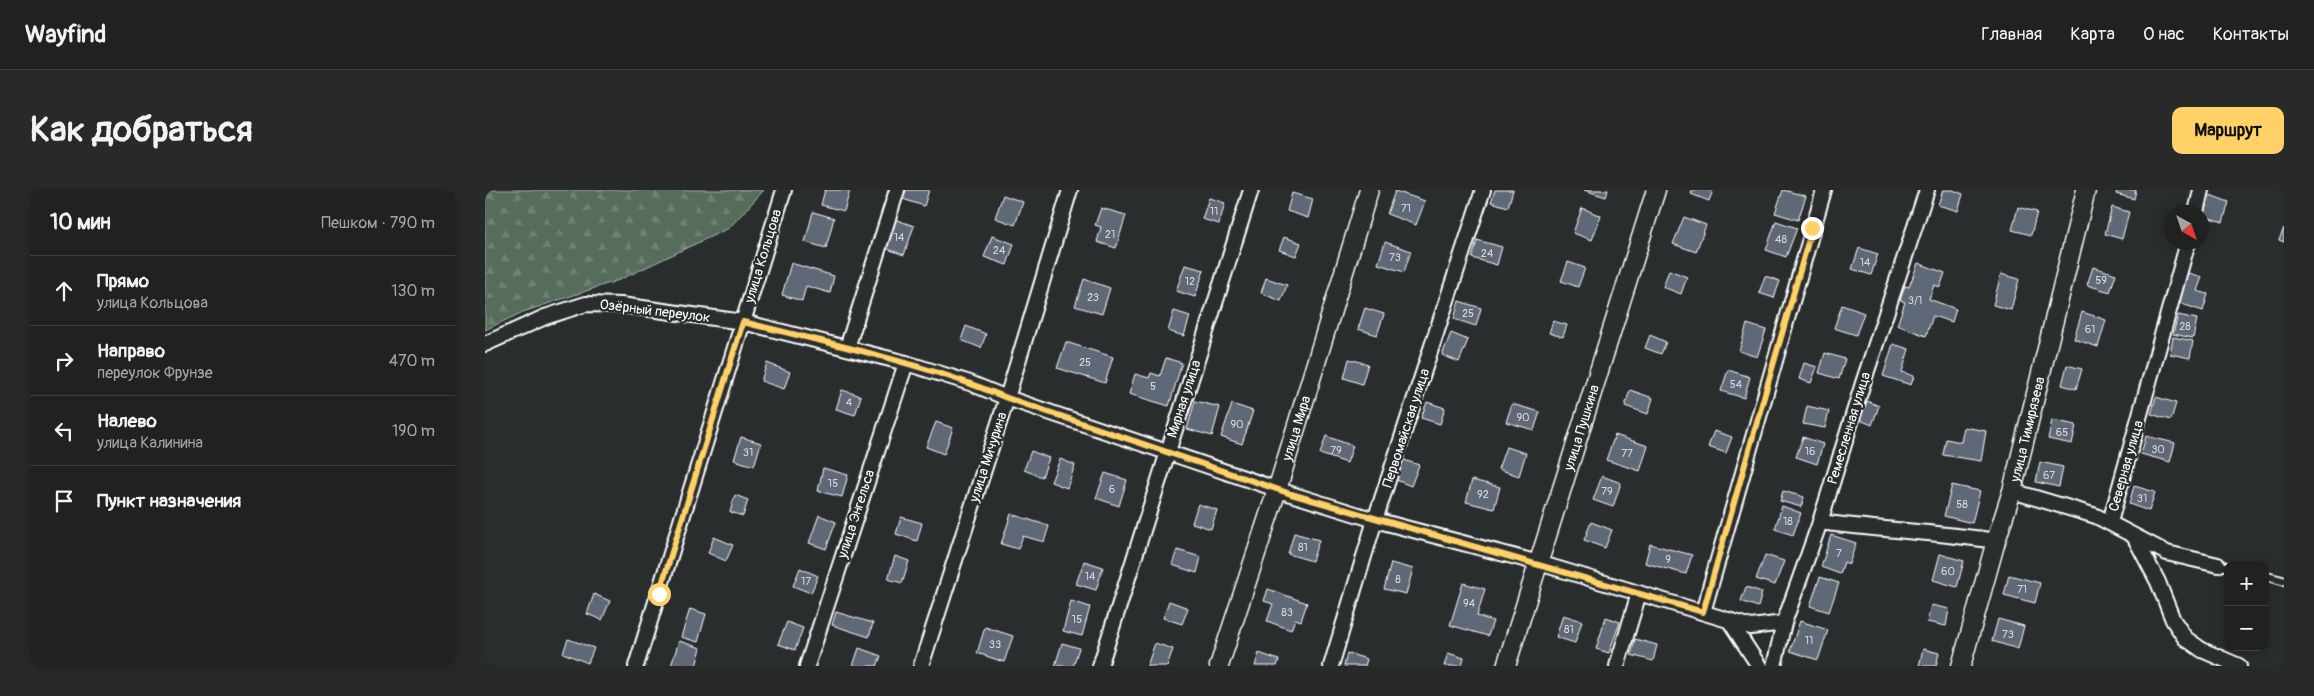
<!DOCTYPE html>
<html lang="ru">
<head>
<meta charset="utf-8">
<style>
	:root { --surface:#202222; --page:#282a2a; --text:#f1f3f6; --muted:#a2a4a5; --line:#3d3f40; --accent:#ffd166 }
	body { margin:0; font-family:Pangolin,sans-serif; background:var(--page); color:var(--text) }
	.controls { position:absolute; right:15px; bottom:15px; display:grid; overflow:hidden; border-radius:10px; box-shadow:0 2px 12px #0003 }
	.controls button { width:45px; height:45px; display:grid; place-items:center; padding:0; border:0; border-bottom:1px solid var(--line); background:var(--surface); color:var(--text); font:25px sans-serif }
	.compass { position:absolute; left:1679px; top:15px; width:45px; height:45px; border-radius:50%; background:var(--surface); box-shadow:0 2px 12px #0003; rotate:140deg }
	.stop { position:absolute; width:15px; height:15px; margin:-11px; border:4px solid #ffd166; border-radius:50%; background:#fff }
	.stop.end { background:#ffd166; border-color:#fff; box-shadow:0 1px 5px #0008 }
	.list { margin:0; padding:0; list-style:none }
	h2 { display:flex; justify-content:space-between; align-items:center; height:65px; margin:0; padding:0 20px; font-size:21px }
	h2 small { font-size:16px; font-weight:400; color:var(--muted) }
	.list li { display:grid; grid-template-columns:32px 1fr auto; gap:15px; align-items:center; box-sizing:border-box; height:70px; padding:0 20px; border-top:1px solid var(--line) }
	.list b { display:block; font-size:19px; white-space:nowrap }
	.list p { margin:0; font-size:16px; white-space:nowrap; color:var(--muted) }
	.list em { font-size:16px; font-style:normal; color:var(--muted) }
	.icon { flex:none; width:28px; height:28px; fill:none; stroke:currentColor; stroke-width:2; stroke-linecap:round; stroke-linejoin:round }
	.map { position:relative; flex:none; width:1799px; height:476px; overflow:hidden; border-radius:10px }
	header { display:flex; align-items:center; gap:30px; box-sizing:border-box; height:70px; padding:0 25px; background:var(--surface); border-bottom:1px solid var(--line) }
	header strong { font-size:24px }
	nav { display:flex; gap:28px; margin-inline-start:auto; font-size:18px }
	.intro { display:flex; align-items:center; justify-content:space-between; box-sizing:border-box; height:120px; padding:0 30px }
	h1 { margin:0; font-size:35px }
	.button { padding:12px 22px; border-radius:10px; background:var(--accent); color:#111; font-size:18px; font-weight:700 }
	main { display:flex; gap:30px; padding:0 30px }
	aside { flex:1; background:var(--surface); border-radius:10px; box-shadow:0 2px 12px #0003 }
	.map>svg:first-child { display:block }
</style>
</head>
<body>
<header>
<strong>Wayfind</strong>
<nav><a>Главная</a><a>Карта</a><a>О нас</a><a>Контакты</a></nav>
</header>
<div class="intro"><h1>Как добраться</h1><a class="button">Маршрут</a></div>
<main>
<aside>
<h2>10 мин<small>Пешком · 790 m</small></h2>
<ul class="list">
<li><svg class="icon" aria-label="ahead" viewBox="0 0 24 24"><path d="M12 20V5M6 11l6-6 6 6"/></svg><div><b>Прямо</b><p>улица Кольцова</p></div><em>130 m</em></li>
<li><svg class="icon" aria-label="right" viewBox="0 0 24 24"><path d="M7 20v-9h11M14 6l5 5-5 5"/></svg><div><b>Направо</b><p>переулок Фрунзе</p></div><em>470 m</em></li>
<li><svg class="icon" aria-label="left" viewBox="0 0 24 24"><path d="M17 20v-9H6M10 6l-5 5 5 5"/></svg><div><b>Налево</b><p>улица Калинина</p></div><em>190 m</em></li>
<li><svg class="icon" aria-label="arrive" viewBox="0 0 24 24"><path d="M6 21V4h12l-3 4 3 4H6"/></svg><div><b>Пункт назначения</b></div></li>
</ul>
</aside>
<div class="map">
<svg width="1799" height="476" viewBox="0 0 1799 476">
	<defs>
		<pattern id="forest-firs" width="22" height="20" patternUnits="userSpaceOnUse" patternTransform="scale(1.25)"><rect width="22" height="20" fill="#556d5a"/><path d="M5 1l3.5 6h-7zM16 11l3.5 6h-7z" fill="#6e8373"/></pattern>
	</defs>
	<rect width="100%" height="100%" fill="#2a2d2e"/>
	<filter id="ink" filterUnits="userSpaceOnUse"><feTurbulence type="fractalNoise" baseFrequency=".02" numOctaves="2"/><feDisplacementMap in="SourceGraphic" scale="10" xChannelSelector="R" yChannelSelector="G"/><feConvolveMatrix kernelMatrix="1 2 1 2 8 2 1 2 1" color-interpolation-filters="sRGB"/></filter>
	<g filter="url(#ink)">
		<polygon fill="url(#forest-firs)" stroke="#aab6ac" points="0,0 279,0 244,38 134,90 38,122 0,140"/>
		<g fill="#5f6876" stroke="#fff">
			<polygon points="340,0 365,0 359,21 336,15"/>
			<polygon points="421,0 444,0 439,16 418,9"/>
			<polygon points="1010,0 1028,0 1023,17 1006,12"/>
			<polygon points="1099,0 1123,0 1121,7"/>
			<polygon points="1207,0 1228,0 1224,11 1206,4"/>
			<polygon points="1298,0 1321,6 1313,30 1290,23"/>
			<polygon points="1458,0 1468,0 1478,4 1473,21 1453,15"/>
			<polygon points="1632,0 1651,0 1649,9 1631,4"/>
			<polygon points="910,1 940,11 931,35 902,24"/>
			<polygon points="807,3 828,9 823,28 802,21"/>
			<polygon points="518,5 538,12 530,35 510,28"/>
			<polygon points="1725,5 1744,12 1738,32 1718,26"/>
			<polygon points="724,8 740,13 734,34 717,29"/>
			<polygon points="1533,17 1552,22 1546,45 1527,40"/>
			<polygon points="1627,17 1644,22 1637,49 1620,44"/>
			<polygon points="616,18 641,25 631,58 612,52 616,37 610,35"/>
			<polygon points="1097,18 1116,26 1107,50 1088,43"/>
			<polygon points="328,22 349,28 341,58 320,52"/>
			<polygon points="1199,27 1221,35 1211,62 1188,54"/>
			<polygon points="409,29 429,36 419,65 400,58"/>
			<polygon points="1291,31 1312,38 1301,67 1281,60"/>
			<polygon points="1799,38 1799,52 1794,50"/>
			<polygon points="507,46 529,54 522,75 499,67"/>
			<polygon points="799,47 816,53 811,66 794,60"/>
			<polygon points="992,50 1017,57 1012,75 987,68"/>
			<polygon points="900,52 926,61 919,82 893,74"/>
			<polygon points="1374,58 1393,64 1386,85 1367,79"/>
			<polygon points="1083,72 1100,78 1093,97 1076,91"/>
			<polygon points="306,73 349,86 345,103 321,96 317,111 297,105"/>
			<polygon points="1433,73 1460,83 1455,97 1449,95 1444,109 1471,119 1467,132 1448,126 1441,146 1412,135 1420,112 1415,110 1420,96 1424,97"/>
			<polygon points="700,75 719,80 710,107 691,101"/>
			<polygon points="1608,77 1631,84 1625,102 1602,95"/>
			<polygon points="1184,80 1202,87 1196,104 1178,97"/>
			<polygon points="1703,83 1717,87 1712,101 1723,104 1718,121 1694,113"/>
			<polygon points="1516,84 1534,89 1526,120 1508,115"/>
			<polygon points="1280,86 1295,91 1289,108 1274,103"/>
			<polygon points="781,88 802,95 796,111 776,103"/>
			<polygon points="599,89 625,98 617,124 590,116"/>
			<polygon points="974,111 996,118 991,136 969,129"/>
			<polygon points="1357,115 1379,123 1371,145 1349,138"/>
			<polygon points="880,118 899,124 892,145 873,139"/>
			<polygon points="689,121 705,126 699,146 683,141"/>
			<polygon points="1597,122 1621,130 1613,157 1589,149"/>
			<polygon points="1693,125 1712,129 1708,148 1688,144"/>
			<polygon points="1068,131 1082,135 1078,147 1064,143"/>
			<polygon points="1262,134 1281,140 1272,167 1254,161"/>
			<polygon points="481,136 501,144 496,158 476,150"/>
			<polygon points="966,143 983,150 974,172 957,165"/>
			<polygon points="1165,145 1181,152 1176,164 1160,158"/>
			<polygon points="1688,147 1708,151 1705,168 1685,164"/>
			<polygon points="581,152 628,167 620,193 572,178"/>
			<polygon points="1408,154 1424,159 1417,182 1429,186 1426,195 1398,186"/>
			<polygon points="1340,163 1360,169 1354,189 1334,183"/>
			<polygon points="681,168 697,173 684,216 644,204 650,184 664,188 666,183 675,186"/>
			<polygon points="864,169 883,174 877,194 859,188"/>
			<polygon points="282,173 305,182 299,199 276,191"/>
			<polygon points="1319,173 1332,177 1326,193 1314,189"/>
			<polygon points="1582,175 1597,179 1591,199 1577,195"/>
			<polygon points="1243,180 1265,187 1259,208 1236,201"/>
			<polygon points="357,200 376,206 370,225 351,219"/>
			<polygon points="1145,200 1168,208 1163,224 1140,216"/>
			<polygon points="1671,207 1691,213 1686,230 1666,224"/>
			<polygon points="710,211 735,217 727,246 702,239"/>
			<polygon points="1382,211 1394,216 1387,235 1375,230"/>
			<polygon points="942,212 960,218 955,234 936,228"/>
			<polygon points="747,214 768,221 757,254 736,247"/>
			<polygon points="1027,214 1055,222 1049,240 1021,232"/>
			<polygon points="1322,216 1344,221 1340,238 1318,234"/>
			<polygon points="1567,230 1591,235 1587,254 1563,249"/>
			<polygon points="451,232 468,238 459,264 441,257"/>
			<polygon points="1479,237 1501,241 1496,271 1458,265 1461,249 1476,252"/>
			<polygon points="1229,241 1247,247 1241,263 1223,257"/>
			<polygon points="1130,245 1163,256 1155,281 1121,270"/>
			<polygon points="841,246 868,256 862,273 835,264"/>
			<polygon points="1661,246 1690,253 1685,272 1656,264"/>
			<polygon points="256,247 276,253 269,276 249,270"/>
			<polygon points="1318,247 1338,254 1332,274 1311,267"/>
			<polygon points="1021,257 1041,263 1034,286 1013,279"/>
			<polygon points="546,261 564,268 557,287 539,280"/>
			<polygon points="575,269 590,275 582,298 566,292"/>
			<polygon points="916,269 934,275 926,296 909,289"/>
			<polygon points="1555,272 1578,277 1574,297 1551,292"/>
			<polygon points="338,278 363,285 357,307 333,301"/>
			<polygon points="620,283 642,290 634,316 611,308"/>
			<polygon points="1117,286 1136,293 1128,317 1108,310"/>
			<polygon points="987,290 1015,297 1009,319 981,312"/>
			<polygon points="1467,295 1495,301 1487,333 1459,326"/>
			<polygon points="1649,296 1670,302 1664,321 1644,314"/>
			<polygon points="1298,301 1319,307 1316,317 1295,311"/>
			<polygon points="250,305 263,310 258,326 245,322"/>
			<polygon points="713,314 732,320 726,339 707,333"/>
			<polygon points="1297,316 1316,323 1308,345 1290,339"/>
			<polygon points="526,324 564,336 559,352 538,346 533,359 516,354"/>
			<polygon points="334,325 351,332 341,359 324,353"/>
			<polygon points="416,327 437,333 432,351 411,344"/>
			<polygon points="1106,332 1127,340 1120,358 1099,350"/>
			<polygon points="809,343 834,350 827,371 803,364"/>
			<polygon points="1346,345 1371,353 1364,374 1359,372 1355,384 1336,377"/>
			<polygon points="229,347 248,355 241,371 223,363"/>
			<polygon points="1165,354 1207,365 1201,384 1160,373"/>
			<polygon points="692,360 716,367 712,383 687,375"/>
			<polygon points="1455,364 1479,371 1472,397 1448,390"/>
			<polygon points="1280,365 1299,371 1290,395 1271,389"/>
			<polygon points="410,366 424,371 417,393 403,389"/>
			<polygon points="599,371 618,377 611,400 591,394"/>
			<polygon points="906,373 928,379 921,404 899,399"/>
			<polygon points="315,378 333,386 326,403 308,396"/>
			<polygon points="1524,385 1555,393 1550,413 1519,405"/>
			<polygon points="1335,387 1354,393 1344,422 1325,416"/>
			<polygon points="978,393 1000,399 992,426 1008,431 1003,446 965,435"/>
			<polygon points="1261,397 1277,402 1273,417 1256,411"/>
			<polygon points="783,399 822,413 816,431 810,429 806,440 782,431 788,414 779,411"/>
			<polygon points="109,404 125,411 117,430 102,424"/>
			<polygon points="586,411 605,417 597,446 578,441"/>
			<polygon points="684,411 703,418 697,434 678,428"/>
			<polygon points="1446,415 1464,419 1461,436 1442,432"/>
			<polygon points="205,419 221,424 213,452 196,447"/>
			<polygon points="351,422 388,433 384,447 347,435"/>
			<polygon points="1078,425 1097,431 1090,453 1071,447"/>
			<polygon points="1121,427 1135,432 1124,463 1111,459"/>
			<polygon points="1513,429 1539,436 1533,459 1507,451"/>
			<polygon points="1315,431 1343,440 1333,470 1305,461"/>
			<polygon points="302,432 318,438 310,460 293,454"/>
			<polygon points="500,437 528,446 519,472 492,463"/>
			<polygon points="83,449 109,458 103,473 78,463"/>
			<polygon points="1150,449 1172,455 1168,471 1146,465"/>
			<polygon points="194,451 216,458 211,476 186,476"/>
			<polygon points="577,453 594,458 588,476 570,476"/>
			<polygon points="670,453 688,459 682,476 662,476"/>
			<polygon points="374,458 396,466 392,476 368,476"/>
			<polygon points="1438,459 1454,463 1451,476 1434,476"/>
			<polygon points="774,463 794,470 792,476 770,476"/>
			<polygon points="862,463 882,469 880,476 859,476"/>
			<polygon points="963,463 979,468 977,476 959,476"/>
		</g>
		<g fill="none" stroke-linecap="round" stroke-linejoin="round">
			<defs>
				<g id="service">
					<polyline points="1733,375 1743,377"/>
					<polyline points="1780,386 1799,391"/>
				</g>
				<g id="minor">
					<polyline points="1711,22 1716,0"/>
					<polyline points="0,154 60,127 101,114 136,115 258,132 421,173 485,193 522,208 806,304 890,330 1054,373 1266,437 1299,433"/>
					<polyline points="362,158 412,0"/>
					<polyline points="1527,301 1611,326 1682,363 1733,375"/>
					<path d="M 1335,332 C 1394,340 1452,342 1511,351"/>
					<polyline points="1625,332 1703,52"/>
					<polyline points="1650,348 1673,392 1688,430 1700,448 1717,460 1754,476"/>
					<polyline points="1218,422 1339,0"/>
					<polyline points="1244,430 1274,476"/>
					<polyline points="151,476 299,0"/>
					<polyline points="322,476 421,173"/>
					<polyline points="436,476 522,208 585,0"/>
					<polyline points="615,476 766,0"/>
					<polyline points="846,476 890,330 998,0"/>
					<polyline points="1132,476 1154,403"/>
					<polyline points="1289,476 1299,433 1335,332 1378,193 1442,0"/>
				</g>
				<g id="tertiary">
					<path id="s1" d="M 734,476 L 792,300 L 884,0"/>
					<path id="s2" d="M 1021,476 L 1171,0"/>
					<path id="s3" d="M 1476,476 L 1511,351 L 1527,301 L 1601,0"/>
				</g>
			</defs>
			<use href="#service" stroke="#fff" stroke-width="11"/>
			<use href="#minor" stroke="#fff" stroke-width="18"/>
			<use href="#tertiary" stroke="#fff" stroke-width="21"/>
			<use href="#service" stroke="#2a2d2e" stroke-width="7"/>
			<use href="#minor" stroke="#2a2d2e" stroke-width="14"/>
			<use href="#tertiary" stroke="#2a2d2e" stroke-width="18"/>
		</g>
	</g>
	<g fill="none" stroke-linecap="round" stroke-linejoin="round" filter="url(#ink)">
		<path stroke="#ffd166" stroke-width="6" d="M 174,404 L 258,132 C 347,154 438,173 522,208 L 806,304 L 1218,422 L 1327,38"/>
	</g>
	<g text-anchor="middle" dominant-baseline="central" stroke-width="4.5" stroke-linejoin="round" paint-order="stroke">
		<g font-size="11" fill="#d7d9dd">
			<text x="921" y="18">71</text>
			<text x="729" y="21">11</text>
			<text x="625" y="44">21</text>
			<text x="414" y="47">14</text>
			<text x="1296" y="49">48</text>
			<text x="514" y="60">24</text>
			<text x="1002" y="63">24</text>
			<text x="910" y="67">73</text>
			<text x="1380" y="72">14</text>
			<text x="1616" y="90">59</text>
			<text x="705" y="91">12</text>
			<text x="608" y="107">23</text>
			<text x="1430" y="110">3/1</text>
			<text x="983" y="123">25</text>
			<text x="1700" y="136">28</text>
			<text x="1605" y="139">61</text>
			<text x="600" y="172">25</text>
			<text x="1251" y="194">54</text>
			<text x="668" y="196">5</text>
			<text x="364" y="212">4</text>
			<text x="1038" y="227">90</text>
			<text x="752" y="234">90</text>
			<text x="1577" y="242">65</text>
			<text x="1673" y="259">30</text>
			<text x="851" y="260">79</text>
			<text x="1325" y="261">16</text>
			<text x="263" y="262">31</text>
			<text x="1142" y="263">77</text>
			<text x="1564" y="285">67</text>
			<text x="348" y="293">15</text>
			<text x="627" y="299">6</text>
			<text x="1122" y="301">79</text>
			<text x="998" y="304">92</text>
			<text x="1657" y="308">31</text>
			<text x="1477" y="314">58</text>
			<text x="1303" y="331">18</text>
			<text x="818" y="357">81</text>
			<text x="1354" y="363">7</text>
			<text x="1183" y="369">9</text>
			<text x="1463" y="381">60</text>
			<text x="605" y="386">14</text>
			<text x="913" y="389">8</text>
			<text x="321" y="391">17</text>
			<text x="1537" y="399">71</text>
			<text x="984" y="413">94</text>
			<text x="802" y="422">83</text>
			<text x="592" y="429">15</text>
			<text x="1084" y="439">81</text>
			<text x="1523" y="444">73</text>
			<text x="1324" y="450">11</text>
			<text x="510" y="454">33</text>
		</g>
		<g font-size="14" fill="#fff" stroke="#2a2d2e">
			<text transform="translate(278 66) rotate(-73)">улица Кольцова</text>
			<text transform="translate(170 121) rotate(7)">Озёрный переулок</text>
			<text transform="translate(699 209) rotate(-72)">Мирная улица</text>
			<text stroke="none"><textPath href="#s1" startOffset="250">улица Мира</textPath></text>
			<text transform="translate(921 238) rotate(-72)">Первомайская улица</text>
			<text stroke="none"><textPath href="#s2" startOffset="250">улица Пушкина</textPath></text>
			<text transform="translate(1364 238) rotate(-73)">Ремесленная улица</text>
			<text stroke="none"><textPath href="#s3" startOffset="246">улица Тимирязева</textPath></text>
			<text transform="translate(503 267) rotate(-72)">улица Мичурина</text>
			<text transform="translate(1641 276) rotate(-74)">Северная улица</text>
			<text transform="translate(371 324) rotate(-72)">улица Энгельса</text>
		</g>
	</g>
</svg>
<div class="controls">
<button>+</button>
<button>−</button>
</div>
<svg class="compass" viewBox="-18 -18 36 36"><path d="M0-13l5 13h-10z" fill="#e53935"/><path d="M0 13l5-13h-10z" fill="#a2a4a5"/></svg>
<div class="stop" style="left:174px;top:404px"></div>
<div class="stop end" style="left:1327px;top:38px"></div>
</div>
</main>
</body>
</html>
